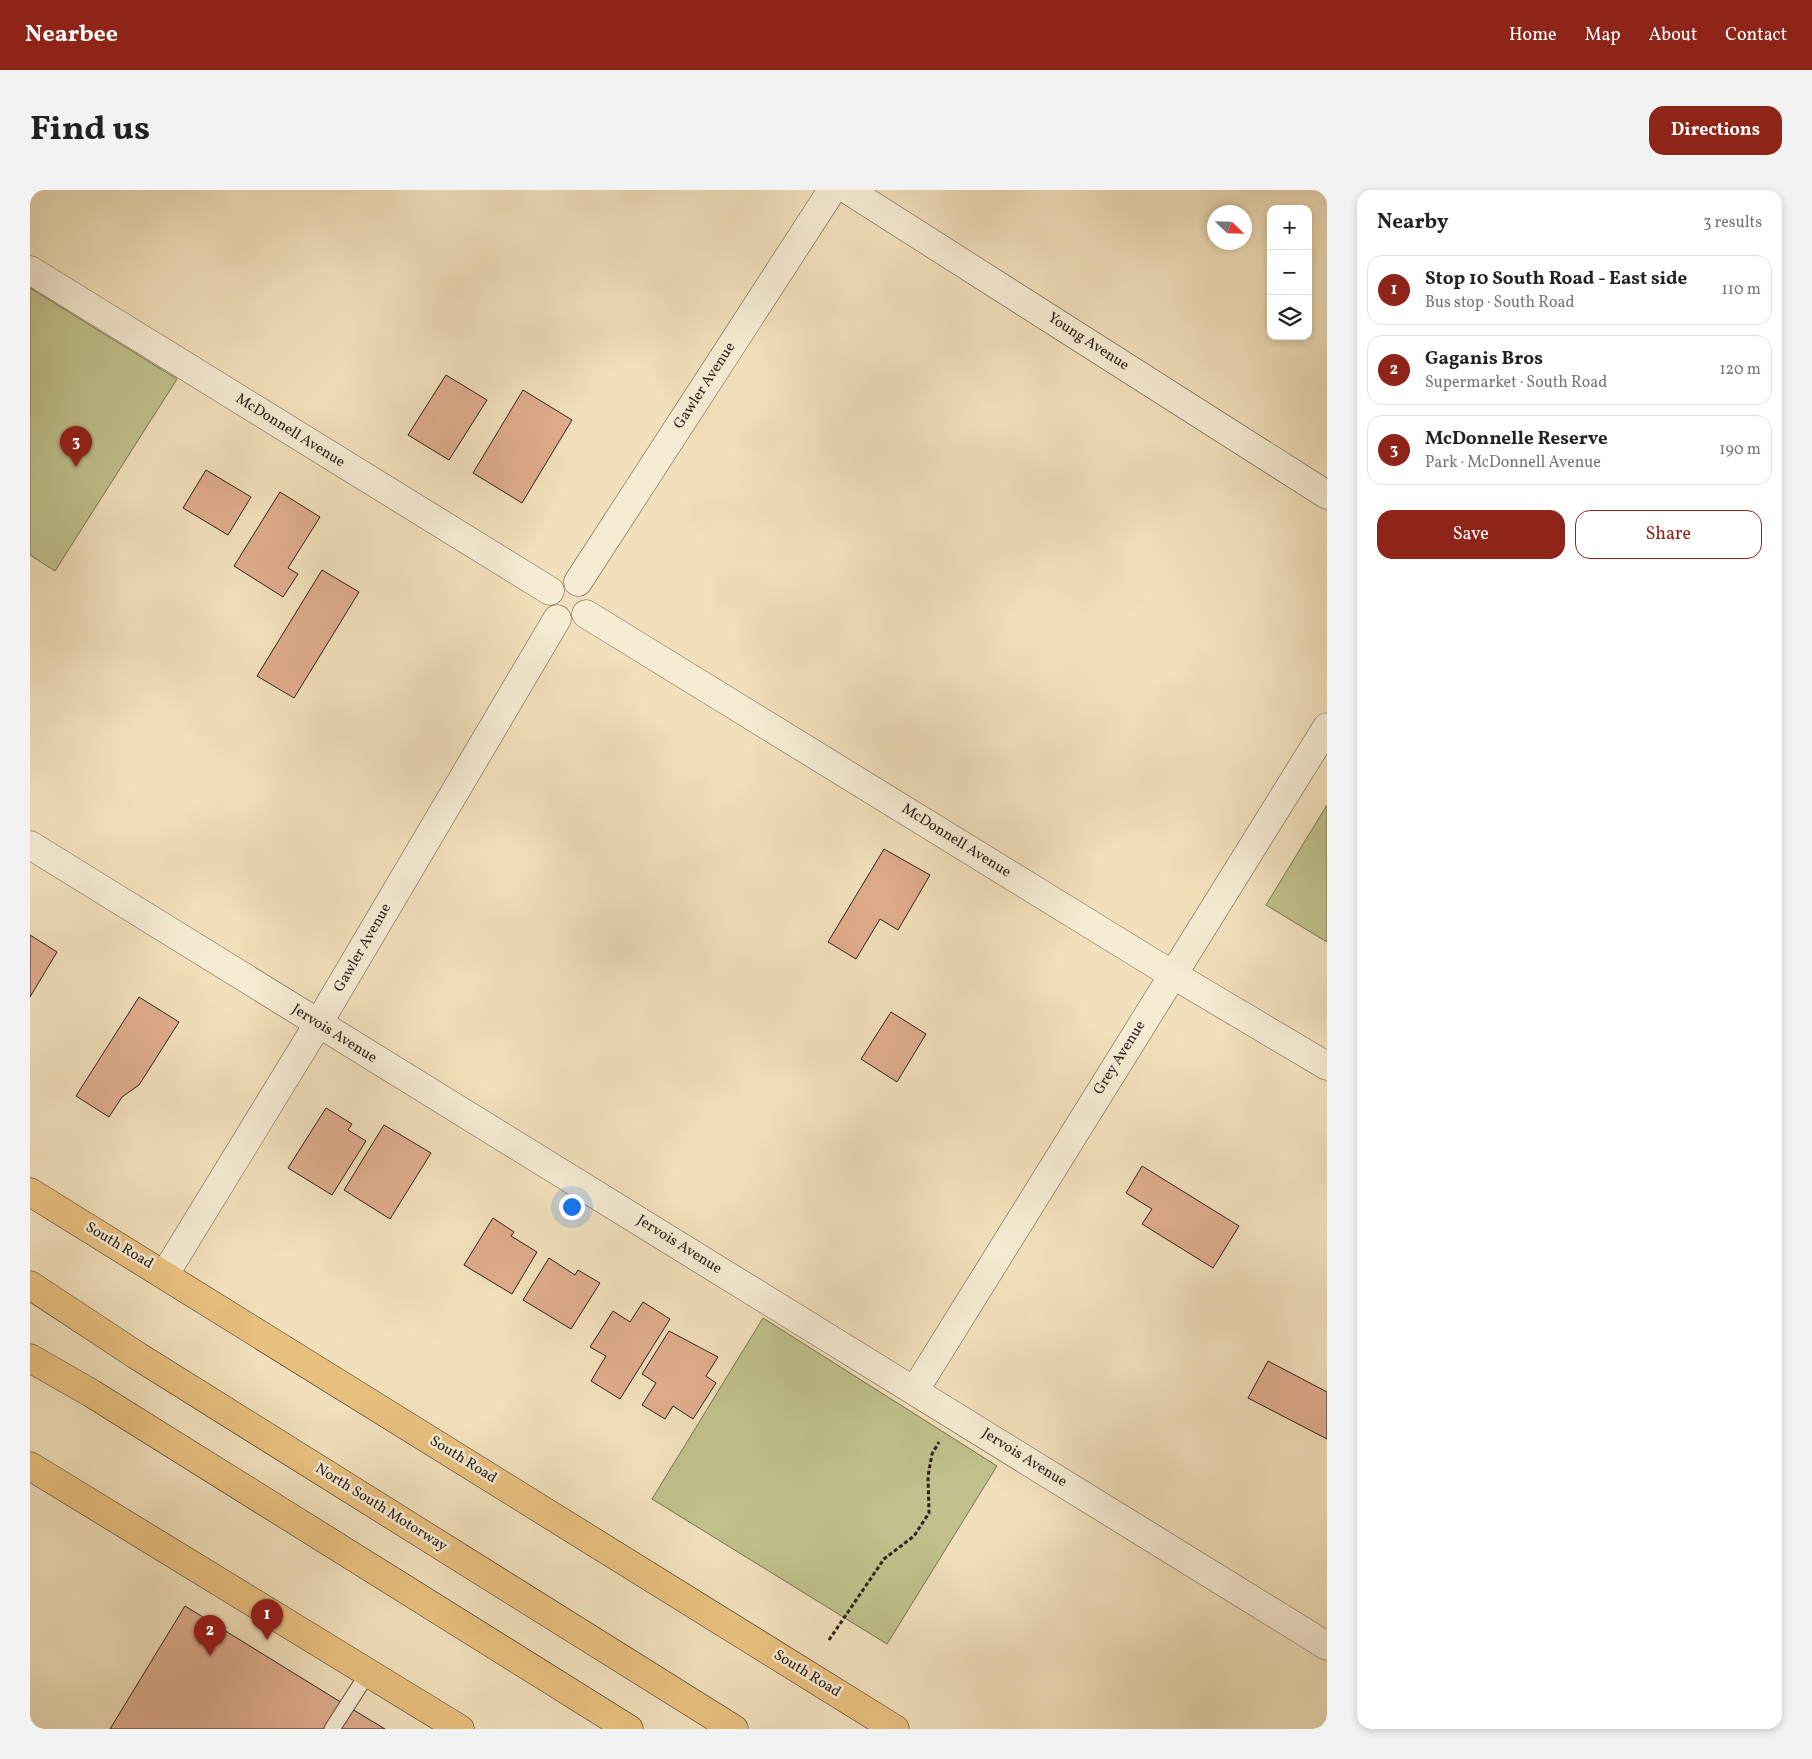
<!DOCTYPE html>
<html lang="en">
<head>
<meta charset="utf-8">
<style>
	:root { --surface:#fff; --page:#f2f2f2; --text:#222; --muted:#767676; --line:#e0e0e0; --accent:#8f2418 }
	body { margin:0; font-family:Vollkorn,serif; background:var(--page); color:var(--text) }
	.controls { position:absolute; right:15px; top:15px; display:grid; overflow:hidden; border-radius:10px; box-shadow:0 2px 8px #0003 }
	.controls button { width:45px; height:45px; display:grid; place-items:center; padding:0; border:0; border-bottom:1px solid var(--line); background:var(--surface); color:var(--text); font:25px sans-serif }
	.compass { position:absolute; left:1177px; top:15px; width:45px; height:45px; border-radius:50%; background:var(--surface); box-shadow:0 2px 8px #0003; rotate:113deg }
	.you { position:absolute; left:541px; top:1016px; width:18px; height:18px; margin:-12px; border:4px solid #fff; border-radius:50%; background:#1a73e8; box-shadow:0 0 0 8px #1a73e833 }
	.badge { display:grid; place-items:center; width:32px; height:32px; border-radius:50%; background:var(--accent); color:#fff; font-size:16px; font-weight:700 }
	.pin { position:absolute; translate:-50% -41px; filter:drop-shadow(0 1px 2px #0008) }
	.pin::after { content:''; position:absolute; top:26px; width:18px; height:15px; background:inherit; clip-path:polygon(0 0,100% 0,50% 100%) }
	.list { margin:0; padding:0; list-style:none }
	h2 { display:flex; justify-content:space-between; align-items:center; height:65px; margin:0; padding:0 20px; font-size:21px }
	h2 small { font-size:16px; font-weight:400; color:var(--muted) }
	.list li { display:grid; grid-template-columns:32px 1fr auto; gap:15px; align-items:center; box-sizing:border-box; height:70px; margin:0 10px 10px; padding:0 10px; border:1px solid var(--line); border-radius:15px }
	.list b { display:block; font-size:19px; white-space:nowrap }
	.list p { margin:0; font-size:16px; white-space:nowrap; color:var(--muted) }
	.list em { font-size:16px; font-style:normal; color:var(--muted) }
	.actions { display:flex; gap:10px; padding:15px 20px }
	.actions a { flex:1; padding:11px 0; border:1px solid var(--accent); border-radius:15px; text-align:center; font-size:18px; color:var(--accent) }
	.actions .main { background:var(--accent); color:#fff }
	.icon { flex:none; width:28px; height:28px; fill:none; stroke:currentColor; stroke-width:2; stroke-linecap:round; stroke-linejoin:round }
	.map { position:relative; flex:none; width:1297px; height:1539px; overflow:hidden; border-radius:15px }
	header { display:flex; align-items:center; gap:30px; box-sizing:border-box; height:70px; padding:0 25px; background:var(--accent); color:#fff }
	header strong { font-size:24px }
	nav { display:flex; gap:28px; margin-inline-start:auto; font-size:18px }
	.intro { display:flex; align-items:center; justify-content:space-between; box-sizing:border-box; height:120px; padding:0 30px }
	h1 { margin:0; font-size:35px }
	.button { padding:12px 22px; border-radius:15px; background:var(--accent); color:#fff; font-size:18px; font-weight:700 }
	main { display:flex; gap:30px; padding:0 30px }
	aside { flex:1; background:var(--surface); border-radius:15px; box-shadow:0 2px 8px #0003 }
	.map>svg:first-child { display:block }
</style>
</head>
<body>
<header>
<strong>Nearbee</strong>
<nav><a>Home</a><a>Map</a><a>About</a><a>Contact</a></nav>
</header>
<div class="intro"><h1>Find us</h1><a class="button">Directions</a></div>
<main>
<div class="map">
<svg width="1297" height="1539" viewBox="0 0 1297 1539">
	<rect width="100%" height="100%" fill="#f1e0bb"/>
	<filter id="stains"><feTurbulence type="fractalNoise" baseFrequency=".004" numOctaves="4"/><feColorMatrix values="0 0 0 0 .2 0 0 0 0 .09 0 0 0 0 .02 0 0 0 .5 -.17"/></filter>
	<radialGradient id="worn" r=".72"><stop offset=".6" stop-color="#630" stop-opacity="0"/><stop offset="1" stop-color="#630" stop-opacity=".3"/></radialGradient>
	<g fill="#c0c18c" stroke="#787254">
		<polygon points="0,98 147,189 25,381 0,365"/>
		<polygon points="1297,615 1297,752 1236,715"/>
		<polygon points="733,1128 967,1276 857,1454 622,1309"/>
	</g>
	<g fill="#dfac8e" stroke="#30221d">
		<polygon points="416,185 457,210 419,270 378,245"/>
		<polygon points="493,200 542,230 492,313 443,283"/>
		<polygon points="176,280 221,307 198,345 153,318"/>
		<polygon points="250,302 290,327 258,378 268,384 253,407 204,376"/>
		<polygon points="292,380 329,402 264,508 227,486"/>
		<polygon points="854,659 900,685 868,740 850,729 826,769 798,752"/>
		<polygon points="0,745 27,762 0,807"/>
		<polygon points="109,807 149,832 109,895 92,907 79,927 46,906"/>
		<polygon points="861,822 896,844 867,892 831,869"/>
		<polygon points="296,918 322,934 318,940 336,951 302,1005 258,978"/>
		<polygon points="354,935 401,963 360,1029 314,1000"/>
		<polygon points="1112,976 1209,1036 1183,1078 1112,1034 1122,1019 1096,1003"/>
		<polygon points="463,1028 484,1042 481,1046 507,1062 482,1104 434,1075"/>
		<polygon points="519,1068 545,1085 548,1080 570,1093 541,1139 493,1110"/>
		<polygon points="613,1112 640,1129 590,1209 561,1191 576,1166 560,1157 583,1121 600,1132"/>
		<polygon points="639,1141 688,1167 676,1186 686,1193 663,1229 643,1216 635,1229 612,1215 626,1193 612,1184"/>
		<polygon points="1238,1171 1297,1202 1297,1249 1218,1208"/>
		<polygon points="155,1416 317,1516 355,1539 80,1539"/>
	</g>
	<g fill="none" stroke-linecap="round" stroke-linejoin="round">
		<defs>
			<polyline id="lane" points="302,1539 338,1483"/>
			<g id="street">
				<polyline points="818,0 1297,305"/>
				<polyline points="0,80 520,401"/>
				<polyline points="548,392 802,0"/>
				<polyline points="556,424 1120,771 1297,876"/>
				<polyline points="0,655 1297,1456"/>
				<polyline points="135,1084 288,834 527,429"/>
				<polyline points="885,1200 1297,537"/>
			</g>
			<g id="primary">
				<polyline points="0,1002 865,1539"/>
				<polyline points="0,1276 430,1539"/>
			</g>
			<g id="highway">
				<polyline points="0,1095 106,1165 704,1539"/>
				<polyline points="0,1168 61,1203 599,1539"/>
			</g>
		</defs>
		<use href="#lane" stroke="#605244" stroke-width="17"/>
		<use href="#street" stroke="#605244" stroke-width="29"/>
		<use href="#primary" stroke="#30221d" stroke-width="29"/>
		<use href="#highway" stroke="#30221d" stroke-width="29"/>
		<polyline stroke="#30221d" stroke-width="3" stroke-dasharray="4 2.5" stroke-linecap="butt" points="799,1450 854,1369 884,1346 899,1323 898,1286 902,1264 909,1252"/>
		<use href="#lane" stroke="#f6ebd3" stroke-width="15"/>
		<use href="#street" stroke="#f6ebd3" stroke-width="28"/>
		<use href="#primary" stroke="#e8c07e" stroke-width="28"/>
		<use href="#highway" stroke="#e8c07e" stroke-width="28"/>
	</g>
	<g text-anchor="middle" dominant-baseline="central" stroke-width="5" stroke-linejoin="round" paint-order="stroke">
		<g font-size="15" fill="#30221d" stroke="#f6ebd3">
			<text transform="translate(1058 152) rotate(33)">Young Avenue</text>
			<text transform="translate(675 196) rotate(-57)">Gawler Avenue</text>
			<text transform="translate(260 241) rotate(32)">McDonnell Avenue</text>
			<text transform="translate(926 651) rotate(32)">McDonnell Avenue</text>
			<text transform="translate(333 758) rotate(-60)">Gawler Avenue</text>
			<text transform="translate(304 844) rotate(32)">Jervois Avenue</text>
			<text transform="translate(1090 868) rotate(-58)">Grey Avenue</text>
			<text transform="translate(649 1055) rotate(32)">Jervois Avenue</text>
			<text transform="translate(89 1056) rotate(31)">South Road</text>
			<text transform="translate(994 1268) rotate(32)">Jervois Avenue</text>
			<text transform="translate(433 1270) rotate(32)">South Road</text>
			<text transform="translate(351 1318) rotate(32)">North South Motorway</text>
			<text transform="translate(777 1484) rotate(32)">South Road</text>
		</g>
	</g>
	<rect width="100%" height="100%" filter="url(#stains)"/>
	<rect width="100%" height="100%" fill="url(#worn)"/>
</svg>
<div class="controls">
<button>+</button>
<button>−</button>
<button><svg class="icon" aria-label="layers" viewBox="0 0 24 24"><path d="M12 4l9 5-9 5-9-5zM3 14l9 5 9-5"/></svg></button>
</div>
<svg class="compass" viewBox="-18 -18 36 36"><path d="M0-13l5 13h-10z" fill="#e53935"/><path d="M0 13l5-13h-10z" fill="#767676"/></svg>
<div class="you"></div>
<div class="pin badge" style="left:237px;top:1450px">1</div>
<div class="pin badge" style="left:180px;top:1466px">2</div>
<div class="pin badge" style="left:46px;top:277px">3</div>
</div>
<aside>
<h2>Nearby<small>3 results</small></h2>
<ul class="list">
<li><span class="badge">1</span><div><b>Stop 10 South Road - East side</b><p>Bus stop · South Road</p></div><em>110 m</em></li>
<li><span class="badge">2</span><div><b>Gaganis Bros</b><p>Supermarket · South Road</p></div><em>120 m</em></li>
<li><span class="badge">3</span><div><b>McDonnelle Reserve</b><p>Park · McDonnell Avenue</p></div><em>190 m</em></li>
</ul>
<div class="actions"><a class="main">Save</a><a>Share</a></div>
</aside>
</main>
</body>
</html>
